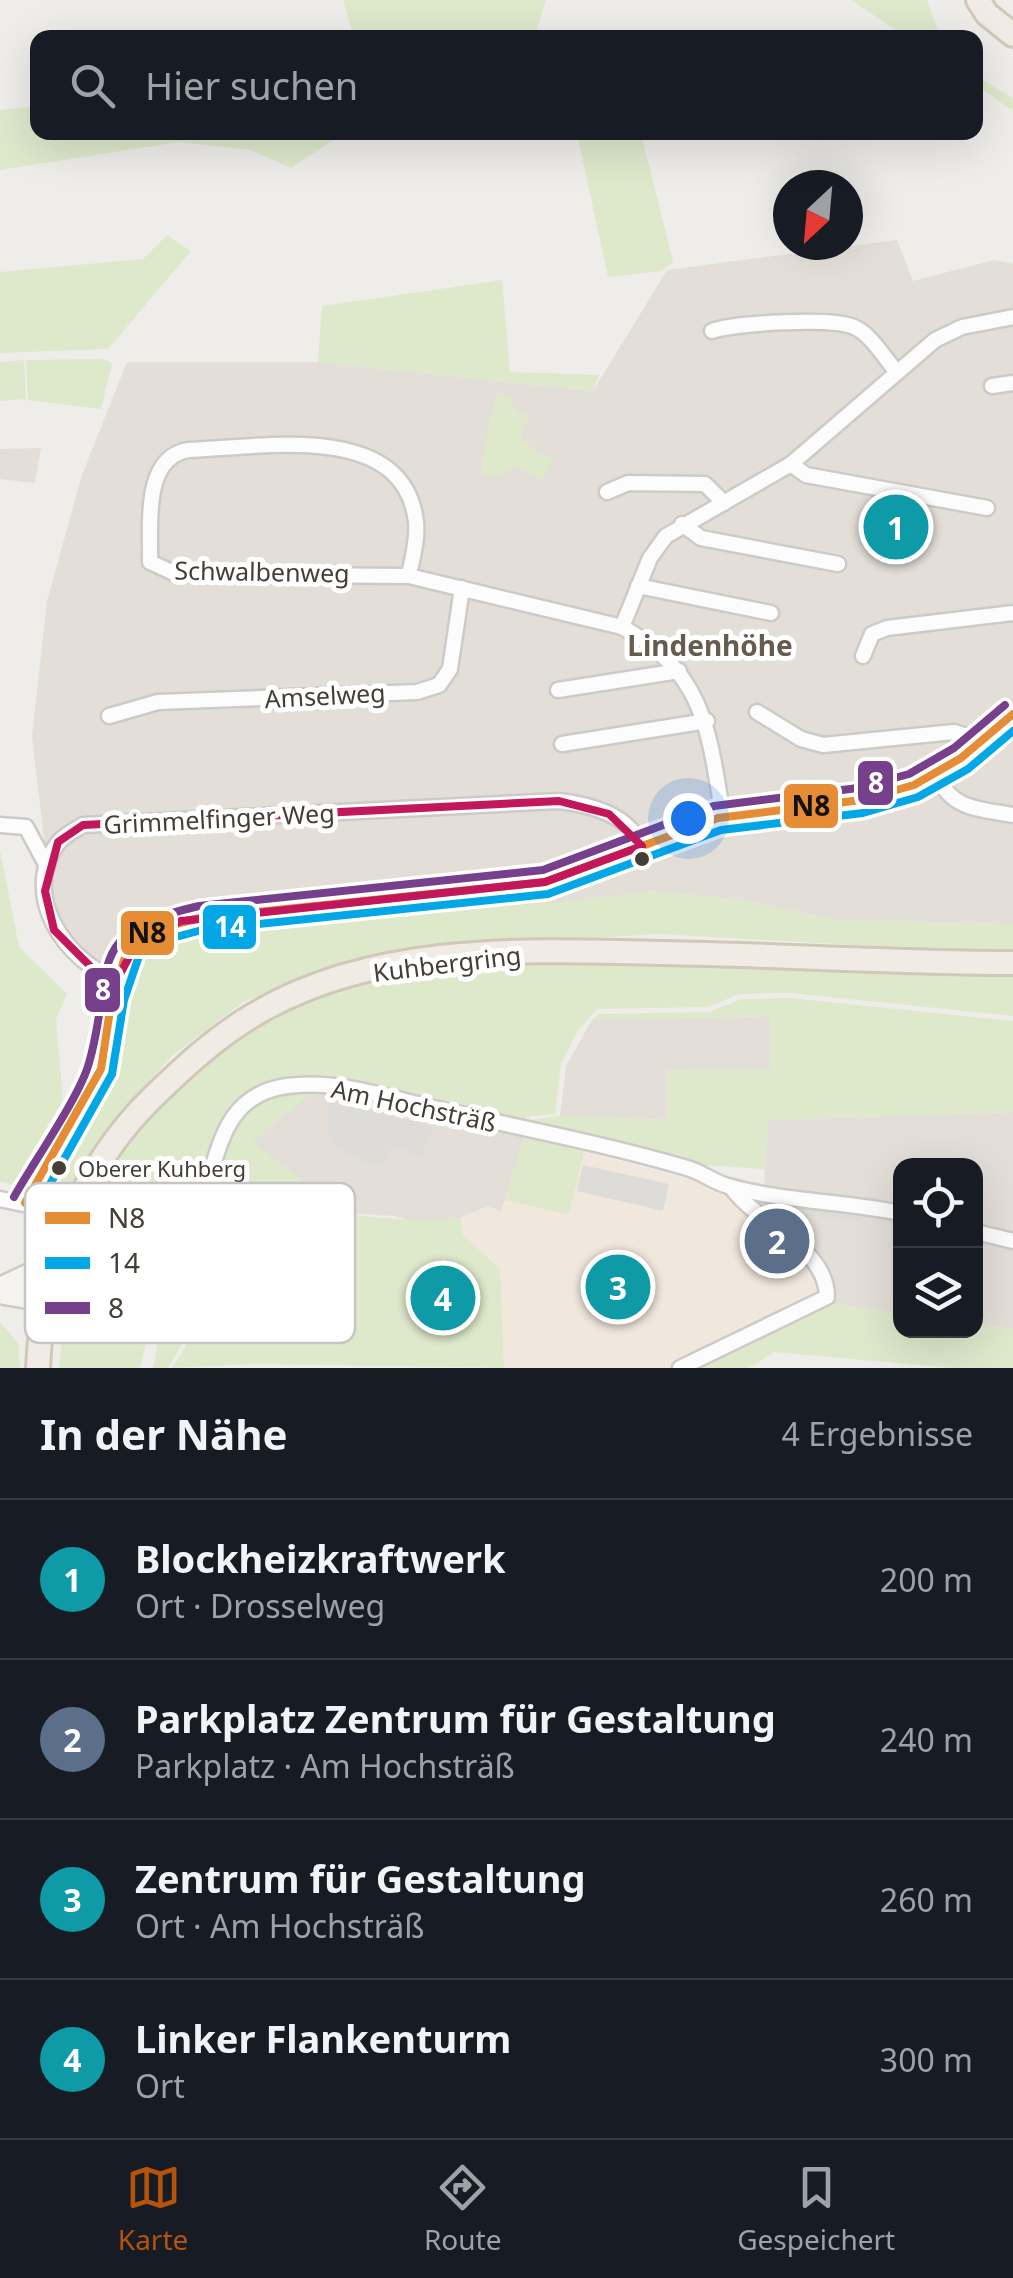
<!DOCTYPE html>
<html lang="de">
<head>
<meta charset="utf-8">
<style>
	:root { --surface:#171b24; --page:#242831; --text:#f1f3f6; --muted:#9ea1a6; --line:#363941; --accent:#b45309 }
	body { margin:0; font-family:"Noto Sans",sans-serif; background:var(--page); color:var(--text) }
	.controls { position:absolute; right:30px; bottom:30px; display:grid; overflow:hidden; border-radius:20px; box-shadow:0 10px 40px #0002 }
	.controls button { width:90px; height:90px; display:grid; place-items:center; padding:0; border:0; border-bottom:2px solid var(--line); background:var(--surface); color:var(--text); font:50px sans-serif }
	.compass { position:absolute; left:773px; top:170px; width:90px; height:90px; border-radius:50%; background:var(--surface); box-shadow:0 10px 40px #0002; rotate:206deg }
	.you { position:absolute; left:688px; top:818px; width:35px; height:35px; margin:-25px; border:8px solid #fff; border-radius:50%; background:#1a73e8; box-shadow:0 0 0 15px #1a73e833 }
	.badge { display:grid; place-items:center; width:65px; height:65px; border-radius:50%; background:var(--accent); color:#fff; font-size:32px; font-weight:700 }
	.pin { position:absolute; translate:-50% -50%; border:5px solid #fff; box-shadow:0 2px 10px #0006 }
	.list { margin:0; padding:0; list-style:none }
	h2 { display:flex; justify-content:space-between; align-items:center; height:130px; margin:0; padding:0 40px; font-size:42px }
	h2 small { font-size:32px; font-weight:400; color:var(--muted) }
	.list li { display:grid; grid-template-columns:65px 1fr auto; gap:30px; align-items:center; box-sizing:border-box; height:160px; padding:0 40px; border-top:2px solid var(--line) }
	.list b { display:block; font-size:38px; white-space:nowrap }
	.list p { margin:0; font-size:32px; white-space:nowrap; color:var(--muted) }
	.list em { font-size:32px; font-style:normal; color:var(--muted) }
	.icon { flex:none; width:55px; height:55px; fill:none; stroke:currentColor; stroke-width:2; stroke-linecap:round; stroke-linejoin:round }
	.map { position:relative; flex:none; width:1013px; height:1368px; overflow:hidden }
	.search { position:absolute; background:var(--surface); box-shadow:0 10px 40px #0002; left:30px; right:30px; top:30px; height:110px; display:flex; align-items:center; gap:25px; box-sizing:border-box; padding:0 35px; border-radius:20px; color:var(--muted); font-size:38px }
	.sheet { height:770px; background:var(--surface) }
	nav { display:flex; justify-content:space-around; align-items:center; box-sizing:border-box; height:140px; border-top:2px solid var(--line); background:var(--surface); font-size:28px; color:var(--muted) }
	nav a { display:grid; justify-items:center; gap:5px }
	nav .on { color:var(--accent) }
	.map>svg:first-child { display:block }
</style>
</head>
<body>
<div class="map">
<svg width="1013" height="1368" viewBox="0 0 1013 1368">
	<rect width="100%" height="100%" fill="#efedea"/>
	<g fill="#e3ded7">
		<polygon points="897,240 913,281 994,260 1013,264 1013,924 837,920 743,900 650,891 137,969 122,991 53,917 32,736 47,601 82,475 127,362 318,362 593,391 667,270"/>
		<polygon points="41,448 35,483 0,479 0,449"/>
		<polygon points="770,1016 770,1069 666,1071 667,1120 560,1116 566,1066 592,1020"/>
		<polygon points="315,1090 525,1135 501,1212 488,1206 460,1218 420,1223 394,1216 306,1211 251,1142"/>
		<polygon points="1013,1112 1013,1329 976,1324 976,1166 900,1166 900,1313 831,1304 830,1278 762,1215 768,1120"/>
	</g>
	<polygon fill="#f1e8dd" points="584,1151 726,1190 738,1207 810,1263 822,1280 822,1294 670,1368 504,1368 500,1269 462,1236 460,1218 489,1206 501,1212 505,1200 569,1215"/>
	<g fill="#dee8cb">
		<polygon points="343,0 546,0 534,38 354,37"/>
		<polygon points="851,0 927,0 940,37 906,37"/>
		<polygon points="976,76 1013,98 1013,111 976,85"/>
		<polygon points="37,106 38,132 344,133 291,168 250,150 179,142 0,170 0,110"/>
		<polygon points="577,133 641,133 673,262 662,271 608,277"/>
		<polygon points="167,235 191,251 108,349 0,353 0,272 143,259"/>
		<polygon points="502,280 510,372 599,375 593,391 318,362 322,306"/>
		<polygon points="103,359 112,363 101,409 28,400 26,360"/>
		<polygon points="24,360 26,399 0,401 0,362"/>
		<polygon points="497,393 511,397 515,411 529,416 521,440 553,460 542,480 515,465 500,478 483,475 483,452"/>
		<polygon points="0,850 19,947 67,994 56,1019 63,1100 13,1184 0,1182"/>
		<polygon points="650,891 743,900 837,920 1013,924 1013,954 659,934 392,951 342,964 243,1002 173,1055 111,1123 66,1204 42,1197 88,1106 122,1064 122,991 150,952 184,930 372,912 556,903"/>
		<path d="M 629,959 L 1013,969 L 1013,1016 L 790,993 L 739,994 L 708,1007 L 597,1009 L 577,1032 L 561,1064 L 555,1114 L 526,1117 L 525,1122 C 474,1111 317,1068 278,1079 C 255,1086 230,1103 219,1125 C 211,1141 212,1161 207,1177 C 190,1236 132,1230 87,1212 C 145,1081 264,1002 401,972 C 475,956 554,960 629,959 Z"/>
		<polygon points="790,998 1013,1021 1013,1112 768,1120 765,1169 705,1165 529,1125 530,1120 560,1116 667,1120 666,1070 770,1069 770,1016 592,1020 599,1014 709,1012 742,999"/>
		<path d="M 315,1090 L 252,1142 L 308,1185 L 306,1211 C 357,1214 409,1224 460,1218 L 463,1236 L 500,1269 L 504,1368 L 257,1364 L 172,1368 L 185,1348 L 226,1208 L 216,1198 C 226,1126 238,1095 315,1090 Z"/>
		<polygon points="525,1135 584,1151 569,1215 505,1200"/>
		<polygon points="218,1205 181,1346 168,1368 153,1368 164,1309 166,1265 161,1240"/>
		<path d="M 75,1237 L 100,1251 L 102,1240 L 148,1245 C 158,1285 150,1328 140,1368 L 59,1368 Z"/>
		<polygon points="831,1304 900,1313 900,1330 976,1330 976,1324 1013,1329 1013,1368 952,1368 774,1352 749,1368 695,1368"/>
		<polygon points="0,1322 18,1343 20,1368 0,1368"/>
	</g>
	<g fill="#dedcd9">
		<polygon points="328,1100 405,1119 434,1127 421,1157 392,1146 382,1166 377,1165 354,1158 329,1142"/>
		<polygon points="583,1165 669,1184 663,1211 577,1191"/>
		<polygon points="792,1204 862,1212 861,1221 791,1214"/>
		<polygon points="754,1213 809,1256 801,1267 743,1226"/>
	</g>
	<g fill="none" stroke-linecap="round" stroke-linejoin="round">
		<defs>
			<g id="street">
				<path d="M 712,331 C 735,323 832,317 854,327 C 871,334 885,359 897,372"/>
				<polyline points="992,386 1013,383"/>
				<polyline points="791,464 806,475 987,508"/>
				<polyline points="607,492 628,483 705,484 724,503"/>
				<polyline points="682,524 701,538 838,564"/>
				<path d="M 409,576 C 412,559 418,539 416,522 C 404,419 259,448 188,450 C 142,458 151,526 150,562 L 176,574 L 409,576 L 622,627 C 705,672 709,732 723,817"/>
				<polyline points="638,586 771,613"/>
				<polyline points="622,627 650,558 666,536 791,464 935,340 962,327 1013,317"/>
				<polyline points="863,656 872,634 887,628 1013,613"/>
				<polyline points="558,690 679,671"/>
				<polyline points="757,712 801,739 823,745 954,732 970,737 979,747"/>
				<polyline points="109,716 158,702 417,692 439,685 450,669 462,588"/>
				<polyline points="562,744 707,721"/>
				<path d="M 937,776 C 952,810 980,809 1013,815"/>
				<polyline points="0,825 26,827 47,866"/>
				<polyline points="120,973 167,927"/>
				<path d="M 117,980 C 67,962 19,896 58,843 C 63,836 75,830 83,825 L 559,801 C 592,805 627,814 642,846"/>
				<polyline points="0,1199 33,1206"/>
				<path d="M 25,1203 L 101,1069 L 112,997 L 128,948 L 152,930 L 200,918 L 545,882 C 605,868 658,834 718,818 C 742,812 769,812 794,809 C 896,799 938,787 1013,714"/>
				<path d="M 101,1230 C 256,1276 170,1102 287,1086 C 333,1079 384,1096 429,1107 C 515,1127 602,1143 687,1168 C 702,1172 713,1182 728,1186 C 784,1202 844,1201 900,1213"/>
				<polyline points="976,1232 1013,1241"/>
				<path d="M 680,1368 L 827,1297 C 827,1247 758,1225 731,1187"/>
			</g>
			<g id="secondary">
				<polyline points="0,1288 53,1263"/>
				<polyline points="0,1293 44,1301"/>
			</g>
			<g id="primary">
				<polyline points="978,0 987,14 1013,35"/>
				<path d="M 38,1368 C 42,1267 80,1168 153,1097 C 184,1067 215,1038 252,1016 C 373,942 530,950 665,953 C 781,955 897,963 1013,963"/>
			</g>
		</defs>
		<use href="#street" stroke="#cdcbc7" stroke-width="19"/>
		<use href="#secondary" stroke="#cecac1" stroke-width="25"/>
		<use href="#primary" stroke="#d0c8b8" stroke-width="28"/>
		<use href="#street" stroke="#fdfcfc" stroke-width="14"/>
		<use href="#secondary" stroke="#f5f3ef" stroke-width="20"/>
		<use href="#primary" stroke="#f0ebe4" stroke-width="22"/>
		<defs>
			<polyline id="street-bridge" points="42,1209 101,1230"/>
		</defs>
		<use href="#street-bridge" stroke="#cdcbc7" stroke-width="19" stroke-linecap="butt"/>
		<use href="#street-bridge" stroke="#fdfcfc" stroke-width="14"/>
		<defs>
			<polyline id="bus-1" points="25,1203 101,1069 112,997 128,948 152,930 200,918 545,882 718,818 861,800 914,785 961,758 1013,714"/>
			<polyline id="bus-2" points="36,1209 112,1074 124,1000 139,956 157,942 202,930 548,894 721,830 863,813 918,797 968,769 1013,731"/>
			<path id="bus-3" d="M 14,1197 C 33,1163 80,1096 89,1063 C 116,969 80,933 199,906 L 543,870 L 714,806 L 858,788 L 909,774 L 954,748 L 1005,705"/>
		</defs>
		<use href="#bus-1" stroke="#fff" stroke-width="15"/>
		<use href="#bus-2" stroke="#fff" stroke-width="15"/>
		<use href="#bus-3" stroke="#fff" stroke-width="15"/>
		<use href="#bus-1" stroke="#e58c34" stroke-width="8"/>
		<use href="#bus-2" stroke="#03a7e6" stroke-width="8"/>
		<use href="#bus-3" stroke="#76408c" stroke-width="8"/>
	</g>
	<path fill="none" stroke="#c2185b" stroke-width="8" stroke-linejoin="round" d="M 559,801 L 609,814 L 642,846 L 545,882 L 181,921 L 139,938 L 117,980 L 96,972 L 54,930 L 45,891 L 58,842 L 83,825 Z"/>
	<g fill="#443e36" stroke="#fff" stroke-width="4">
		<circle cx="642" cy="859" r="9"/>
		<circle cx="59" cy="1168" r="9"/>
	</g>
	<g text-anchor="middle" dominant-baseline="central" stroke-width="10" stroke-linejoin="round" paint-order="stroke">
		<g font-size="22" fill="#443e36" stroke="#fff" text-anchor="start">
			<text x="78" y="1168">Oberer Kuhberg</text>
		</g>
		<g font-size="25" fill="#443e36" stroke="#fff">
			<text transform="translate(262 571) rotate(1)">Schwalbenweg</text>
			<text transform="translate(325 695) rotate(-3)">Amselweg</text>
			<text transform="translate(219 818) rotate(-3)">Grimmelfinger Weg</text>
			<text transform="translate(447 963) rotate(-7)">Kuhbergring</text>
			<text transform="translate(414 1105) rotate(12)">Am Hochsträß</text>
		</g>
		<g font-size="28" font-weight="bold" fill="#675b4e" stroke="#fff">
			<text x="710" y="645">Lindenhöhe</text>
		</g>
	</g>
	<rect x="25" y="1183" width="330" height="160" rx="15" fill="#fff" stroke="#c7c5c3" stroke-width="2.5"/>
	<rect x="45" y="1212" width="45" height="12" fill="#e58c34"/>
	<rect x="45" y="1257" width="45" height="12" fill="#03a7e6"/>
	<rect x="45" y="1302" width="45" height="12" fill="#76408c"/>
	<g font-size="28" fill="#443e36">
		<text x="108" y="1228">N8</text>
		<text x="108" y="1273">14</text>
		<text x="108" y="1318">8</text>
	</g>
	<g stroke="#fff" stroke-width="4">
		<rect x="856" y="759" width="39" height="48" rx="10" fill="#76408c"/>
		<rect x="782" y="782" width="58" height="48" rx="10" fill="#e58c34"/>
		<rect x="201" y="903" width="57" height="48" rx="10" fill="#03a7e6"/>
		<rect x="119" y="909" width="57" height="48" rx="10" fill="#e58c34"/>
		<rect x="83" y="966" width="39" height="48" rx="10" fill="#76408c"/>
	</g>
	<g font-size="28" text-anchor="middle" font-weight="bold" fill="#fff">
		<text x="876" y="793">8</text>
		<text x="230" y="937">14</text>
		<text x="103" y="1000">8</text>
	</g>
	<g font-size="28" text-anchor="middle" font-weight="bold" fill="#111">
		<text x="811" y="816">N8</text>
		<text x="147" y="943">N8</text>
	</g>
</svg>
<div class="controls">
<button><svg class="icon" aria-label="locate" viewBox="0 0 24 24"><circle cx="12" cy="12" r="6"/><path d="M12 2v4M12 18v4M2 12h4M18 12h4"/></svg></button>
<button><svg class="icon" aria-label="layers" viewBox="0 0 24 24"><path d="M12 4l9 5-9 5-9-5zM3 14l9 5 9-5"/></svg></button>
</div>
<svg class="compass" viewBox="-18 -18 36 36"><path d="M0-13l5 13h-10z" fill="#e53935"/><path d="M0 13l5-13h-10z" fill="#9ea1a6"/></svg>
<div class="you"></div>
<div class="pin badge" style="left:896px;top:527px;background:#0f9aa8">1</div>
<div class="pin badge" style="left:777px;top:1241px;background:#5c6f8a">2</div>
<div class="pin badge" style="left:618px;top:1287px;background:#0f9aa8">3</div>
<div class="pin badge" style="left:443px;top:1298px;background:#0f9aa8">4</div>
<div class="search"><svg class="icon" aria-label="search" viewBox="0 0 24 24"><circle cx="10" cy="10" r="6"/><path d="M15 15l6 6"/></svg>Hier suchen</div>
</div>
<section class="sheet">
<h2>In der Nähe<small>4 Ergebnisse</small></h2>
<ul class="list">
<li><span class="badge" style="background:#0f9aa8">1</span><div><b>Blockheizkraftwerk</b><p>Ort · Drosselweg</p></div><em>200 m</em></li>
<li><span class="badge" style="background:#5c6f8a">2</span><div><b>Parkplatz Zentrum für Gestaltung</b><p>Parkplatz · Am Hochsträß</p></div><em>240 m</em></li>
<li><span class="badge" style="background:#0f9aa8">3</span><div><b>Zentrum für Gestaltung</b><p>Ort · Am Hochsträß</p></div><em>260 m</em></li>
<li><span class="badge" style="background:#0f9aa8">4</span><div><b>Linker Flankenturm</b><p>Ort</p></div><em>300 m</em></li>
</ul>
</section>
<nav>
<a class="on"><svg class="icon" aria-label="map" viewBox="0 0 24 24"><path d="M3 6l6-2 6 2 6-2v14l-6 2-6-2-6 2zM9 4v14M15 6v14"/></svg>Karte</a>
<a><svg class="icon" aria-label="directions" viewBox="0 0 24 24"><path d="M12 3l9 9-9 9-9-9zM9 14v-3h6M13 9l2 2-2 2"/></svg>Route</a>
<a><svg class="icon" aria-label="saved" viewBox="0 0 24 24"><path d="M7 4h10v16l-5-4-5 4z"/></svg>Gespeichert</a>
</nav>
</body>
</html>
